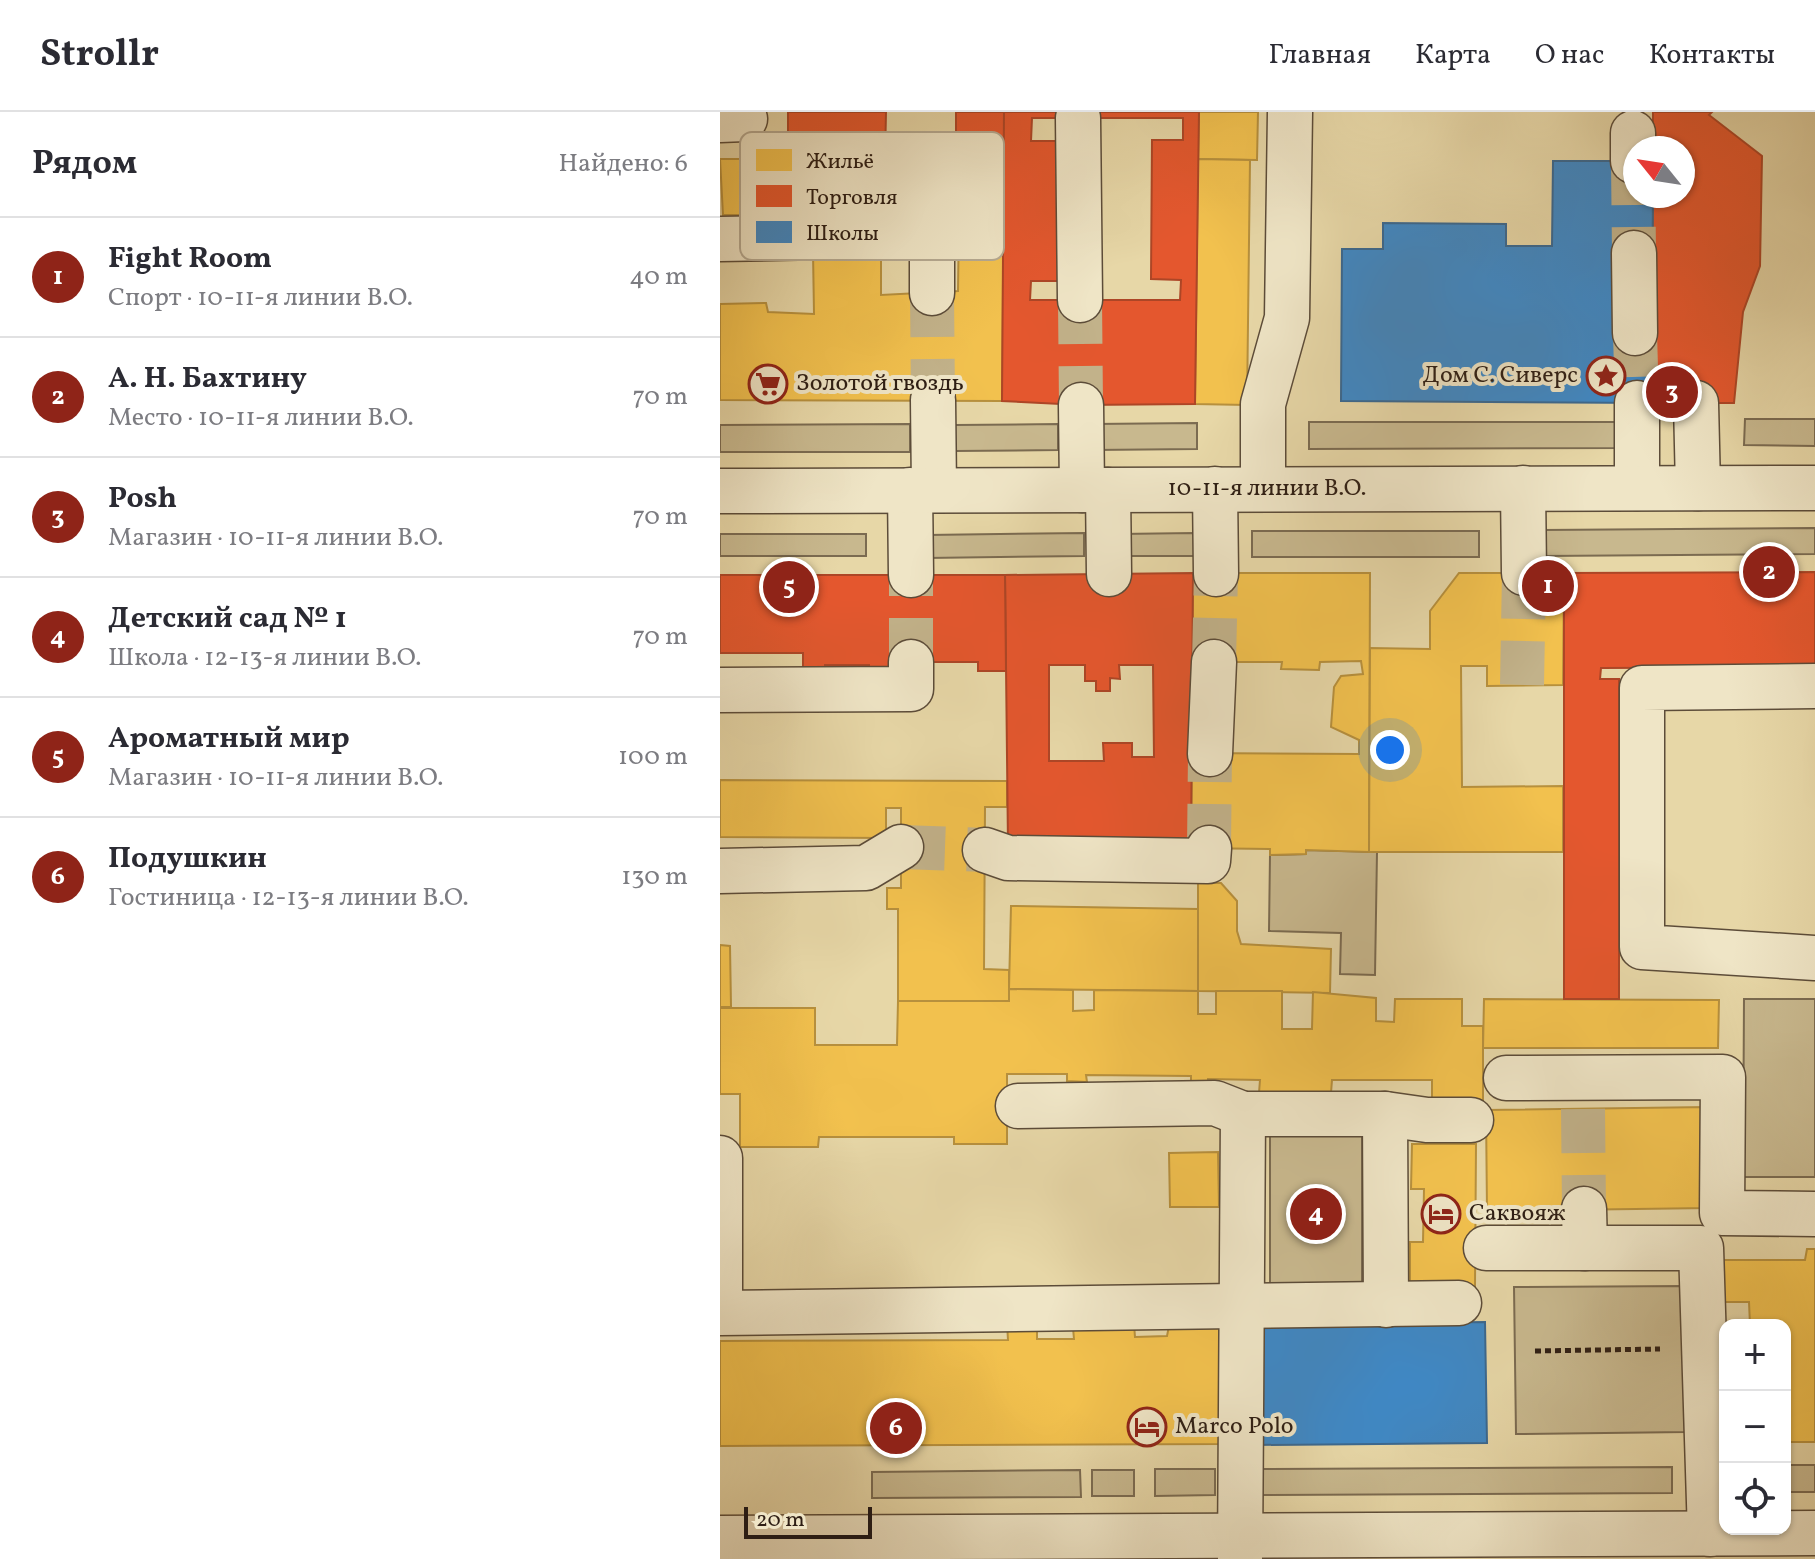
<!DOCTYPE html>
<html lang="ru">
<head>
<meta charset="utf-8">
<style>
	:root { --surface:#fff; --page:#f7f7f7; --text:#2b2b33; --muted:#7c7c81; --line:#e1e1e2; --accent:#8f2418 }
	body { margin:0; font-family:Vollkorn,serif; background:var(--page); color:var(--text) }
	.controls { position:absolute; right:24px; bottom:24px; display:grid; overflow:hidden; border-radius:16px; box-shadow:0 2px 6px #0004 }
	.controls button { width:72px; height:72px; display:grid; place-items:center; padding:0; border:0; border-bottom:2px solid var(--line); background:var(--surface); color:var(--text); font:40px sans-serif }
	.compass { position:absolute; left:903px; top:24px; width:72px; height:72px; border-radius:50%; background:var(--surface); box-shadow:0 2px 6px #0004; rotate:300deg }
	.scale { position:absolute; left:24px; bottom:20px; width:128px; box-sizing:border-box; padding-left:8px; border:4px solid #2e1e14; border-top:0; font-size:22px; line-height:28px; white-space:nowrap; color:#2e1e14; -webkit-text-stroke:6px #efe5c6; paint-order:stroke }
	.you { position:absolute; left:670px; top:638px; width:28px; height:28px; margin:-20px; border:6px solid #fff; border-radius:50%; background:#1a73e8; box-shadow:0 0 0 12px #1a73e833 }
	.badge { display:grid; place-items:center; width:52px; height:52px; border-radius:50%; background:var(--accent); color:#fff; font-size:26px; font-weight:700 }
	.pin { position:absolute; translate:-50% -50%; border:4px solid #fff; box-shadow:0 2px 8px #0006 }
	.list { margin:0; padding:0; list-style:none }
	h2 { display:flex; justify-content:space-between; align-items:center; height:104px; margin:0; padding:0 32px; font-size:34px }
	h2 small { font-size:26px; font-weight:400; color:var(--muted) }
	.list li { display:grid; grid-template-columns:52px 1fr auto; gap:24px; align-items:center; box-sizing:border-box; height:120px; padding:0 32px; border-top:2px solid var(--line) }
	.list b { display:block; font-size:30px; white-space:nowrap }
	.list p { margin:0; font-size:26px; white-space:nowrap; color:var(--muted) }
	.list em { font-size:26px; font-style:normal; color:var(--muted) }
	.icon { flex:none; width:44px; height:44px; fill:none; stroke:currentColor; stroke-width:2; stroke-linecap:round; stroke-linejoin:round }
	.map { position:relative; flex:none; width:1095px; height:1447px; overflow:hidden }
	header { display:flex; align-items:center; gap:48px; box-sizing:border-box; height:112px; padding:0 40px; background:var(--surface); border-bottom:2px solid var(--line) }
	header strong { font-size:38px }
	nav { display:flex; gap:44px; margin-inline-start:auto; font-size:28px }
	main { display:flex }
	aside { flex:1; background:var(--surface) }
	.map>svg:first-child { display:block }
</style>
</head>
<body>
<header>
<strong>Strollr</strong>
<nav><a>Главная</a><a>Карта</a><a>О нас</a><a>Контакты</a></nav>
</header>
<main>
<aside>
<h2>Рядом<small>Найдено: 6</small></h2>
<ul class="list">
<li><span class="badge">1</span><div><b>Fight Room</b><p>Спорт · 10-11-я линии В.О.</p></div><em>40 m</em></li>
<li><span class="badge">2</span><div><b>А. Н. Бахтину</b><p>Место · 10-11-я линии В.О.</p></div><em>70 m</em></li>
<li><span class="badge">3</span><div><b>Posh</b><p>Магазин · 10-11-я линии В.О.</p></div><em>70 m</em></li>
<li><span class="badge">4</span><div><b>Детский сад № 1</b><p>Школа · 12-13-я линии В.О.</p></div><em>70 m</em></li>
<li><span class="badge">5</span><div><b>Ароматный мир</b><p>Магазин · 10-11-я линии В.О.</p></div><em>100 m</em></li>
<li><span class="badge">6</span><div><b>Подушкин</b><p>Гостиница · 12-13-я линии В.О.</p></div><em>130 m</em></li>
</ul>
</aside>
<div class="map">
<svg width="1095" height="1447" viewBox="0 0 1095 1447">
	<rect width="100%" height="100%" fill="#e7d7a7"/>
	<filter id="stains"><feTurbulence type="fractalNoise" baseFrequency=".0025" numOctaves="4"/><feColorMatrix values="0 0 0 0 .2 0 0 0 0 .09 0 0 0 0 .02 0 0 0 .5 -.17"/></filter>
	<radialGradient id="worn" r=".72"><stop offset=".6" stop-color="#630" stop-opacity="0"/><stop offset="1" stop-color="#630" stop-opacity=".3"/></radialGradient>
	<g fill="#c8b88e" stroke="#7b6b51" stroke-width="2">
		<polygon points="1025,307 1095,307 1095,334 1024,333"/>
		<polygon points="589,310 902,310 902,336 589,337"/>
		<polygon points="477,311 477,337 374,338 373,312"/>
		<polygon points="190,312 190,340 0,340 0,313"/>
		<polygon points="338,312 338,338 235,339 235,313"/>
		<polygon points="1095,416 1095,442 824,444 823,418"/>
		<rect x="532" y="419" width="227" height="26"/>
		<polygon points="364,421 364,444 207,446 207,423"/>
		<polygon points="474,421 474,444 399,444 399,422"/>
		<rect x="0" y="422" width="146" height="22"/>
		<polygon points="586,738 657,740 655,863 620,862 621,821 549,819 550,743 586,742"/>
		<polygon points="1024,887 1095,887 1095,1065 1023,1065"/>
		<polygon points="642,1021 642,1182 550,1182 550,1022"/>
		<polygon points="963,1174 966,1320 796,1322 794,1175"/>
		<rect x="1065" y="1353" width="30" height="27"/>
		<polygon points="952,1355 952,1381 536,1383 536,1357"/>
		<polygon points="495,1357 495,1383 435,1384 435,1357"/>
		<polygon points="360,1358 361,1385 152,1386 152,1360"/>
		<rect x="372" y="1358" width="42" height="26"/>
	</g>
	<g fill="#f2c14e" stroke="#b7903d" stroke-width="2" fill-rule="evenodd">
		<polygon points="479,0 538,0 537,48 478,47"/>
		<path d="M 0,47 L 284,47 L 282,289 L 0,288 L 0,192 L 46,191 L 48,200 L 94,202 L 93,140 L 103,141 L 100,90 L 83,89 L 82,103 L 3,103 ZM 161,100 L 239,105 L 238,179 L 161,183 Z"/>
		<polygon points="478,47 530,48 527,293 475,292"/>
		<polygon points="473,461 650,461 649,740 586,738 586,742 550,743 550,737 471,736 472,641 639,642 639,628 611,615 614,575 621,564 643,562 641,549 600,550 599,558 561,557 562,550 472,550"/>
		<polygon points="739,461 844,461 843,573 767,574 767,554 741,554 742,675 843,674 843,740 649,740 650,536 710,537 710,499"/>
		<polygon points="0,668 287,669 287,695 265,695 264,857 289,858 289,889 178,889 178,797 167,797 167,776 181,776 181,696 166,696 166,726 0,725"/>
		<polygon points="478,771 501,771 517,789 517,819 521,832 611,837 610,881 478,879"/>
		<polygon points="291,794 478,797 478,879 289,877"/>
		<polygon points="0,833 10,834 11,895 0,895"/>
		<polygon points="289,877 353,878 353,899 374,898 374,878 478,879 478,902 496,902 496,879 562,879 562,917 592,917 593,880 656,886 656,909 674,910 675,887 742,887 742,914 763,914 763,988 712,988 712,968 612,968 611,981 539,981 540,968 488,967 488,976 471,977 471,964 366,963 367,970 347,969 347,962 287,962 287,1032 234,1032 234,1025 99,1025 98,1035 20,1035 20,982 0,982 0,896 95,896 95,933 177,933 178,889 289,889"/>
		<polygon points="764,887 999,888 998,936 763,936"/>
		<polygon points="988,995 989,1096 767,1099 766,998"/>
		<polygon points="692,1032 756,1032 755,1174 690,1173 690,1130 703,1130 704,1077 691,1077"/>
		<polygon points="498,1040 499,1095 450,1095 449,1041"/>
		<polygon points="1087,1137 1095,1137 1095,1330 1065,1330 1065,1213 1030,1213 1029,1190 996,1190 994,1148 1085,1148"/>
		<polygon points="317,1210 317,1227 354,1227 353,1216 414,1212 415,1225 447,1224 449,1214 504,1211 504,1332 0,1334 0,1229 288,1228 287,1211"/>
	</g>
	<g fill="#e4572e" stroke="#ad4626" stroke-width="2" fill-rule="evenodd">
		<polygon points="68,0 166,0 165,47 68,47"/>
		<rect x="236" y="0" width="48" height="47"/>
		<path d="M 284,0 L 479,0 L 475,292 L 361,293 L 282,289 ZM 312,6 L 463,6 L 463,28 L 432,28 L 431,167 L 461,168 L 460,188 L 310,188 L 311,169 L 339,169 L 339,29 L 311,29 Z"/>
		<polygon points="933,0 992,0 989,3 1042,44 1040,154 1023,200 1014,291 931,291 933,84 963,84 963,36 933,36"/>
		<polygon points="1095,460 1095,555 881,556 880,567 899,567 899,887 844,887 844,461"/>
		<path d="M 473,461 L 471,736 L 288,734 L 285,463 ZM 329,553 L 365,553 L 365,569 L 376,569 L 376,579 L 390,579 L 390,566 L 400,567 L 399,553 L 433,553 L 434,645 L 412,645 L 412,631 L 383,631 L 384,649 L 329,649 Z"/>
		<polygon points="0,463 285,463 286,559 258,559 258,550 177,550 177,557 149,557 149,553 105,553 105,558 83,558 83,541 0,541"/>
	</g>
	<g fill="#3f88c5" stroke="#3a6890" stroke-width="2">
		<polygon points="833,49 915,49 915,84 933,84 931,291 621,289 622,137 663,137 663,111 786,112 786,134 832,134"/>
		<polygon points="765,1210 767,1331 536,1333 536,1213"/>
	</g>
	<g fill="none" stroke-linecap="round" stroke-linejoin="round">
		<g stroke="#c2b28a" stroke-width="44" stroke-dasharray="44 22" stroke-linecap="butt">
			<polyline points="913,49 914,141"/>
			<polyline points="102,125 161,124"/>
			<polyline points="212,181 213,288"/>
			<polyline points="360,188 361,293"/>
			<polyline points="915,221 917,291"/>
			<polyline points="191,550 191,463"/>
			<polyline points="494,550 496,462"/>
			<polyline points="802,573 804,461"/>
			<polyline points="181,735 265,738"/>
			<polyline points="489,736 490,642"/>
			<polyline points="863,997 864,1097"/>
		</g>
		<defs>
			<g id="minor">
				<polyline points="358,6 360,188"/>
				<polyline points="0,8 25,7"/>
				<polyline points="913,21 913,49"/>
				<polyline points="161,124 212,124 212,181"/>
				<polyline points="0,127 102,125"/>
				<polyline points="914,141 915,221"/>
				<polyline points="213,288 214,378"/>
				<polyline points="917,291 917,376"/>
				<polyline points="976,291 978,376"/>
				<polyline points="361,293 362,378"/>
				<polyline points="803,376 804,461"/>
				<polyline points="495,377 496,462"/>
				<polyline points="543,377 543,292 567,206 570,0"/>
				<polyline points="190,378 191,463"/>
				<polyline points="388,378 389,462"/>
				<polyline points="0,379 1095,376"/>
				<polyline points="1095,574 922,576 922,835 1095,846"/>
				<polyline points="0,578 191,577 191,550"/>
				<polyline points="490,642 494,550"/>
				<polyline points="265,738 288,746 488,749 489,736"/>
				<polyline points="0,759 146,756 181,735"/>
				<polyline points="786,966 1003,965 1002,1101 1095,1102"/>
				<polyline points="298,994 495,991 523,1002"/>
				<polyline points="665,1002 666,1193"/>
				<polyline points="0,1046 0,1201 739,1191"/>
				<polyline points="864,1097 865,1136"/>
				<polyline points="766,1136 981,1136 990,1422"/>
				<polyline points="0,1426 1095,1421"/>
				<polyline points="520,1447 523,1002 665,1002 707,1008 751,1008"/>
			</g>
		</defs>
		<use href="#minor" stroke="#5c4c39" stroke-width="47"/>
		<polyline stroke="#2e1e14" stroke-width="5" stroke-dasharray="6 4" stroke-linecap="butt" points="815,1239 940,1237"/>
		<use href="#minor" stroke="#efe5c6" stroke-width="44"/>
	</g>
	<defs>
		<symbol id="sight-ring" viewBox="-11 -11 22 22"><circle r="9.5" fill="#efe5c6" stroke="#8f2418" stroke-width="1.5"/><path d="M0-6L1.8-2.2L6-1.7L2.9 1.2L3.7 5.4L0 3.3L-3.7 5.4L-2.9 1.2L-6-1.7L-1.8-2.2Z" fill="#8f2418"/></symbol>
		<symbol id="supermarket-ring" viewBox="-11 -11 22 22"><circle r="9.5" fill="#efe5c6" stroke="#8f2418" stroke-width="1.5"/><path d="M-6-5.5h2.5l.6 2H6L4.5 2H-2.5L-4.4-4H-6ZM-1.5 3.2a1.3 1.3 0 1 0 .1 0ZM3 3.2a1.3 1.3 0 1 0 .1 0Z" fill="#8f2418"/></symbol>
		<symbol id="hotel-ring" viewBox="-11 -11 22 22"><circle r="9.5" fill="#efe5c6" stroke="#8f2418" stroke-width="1.5"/><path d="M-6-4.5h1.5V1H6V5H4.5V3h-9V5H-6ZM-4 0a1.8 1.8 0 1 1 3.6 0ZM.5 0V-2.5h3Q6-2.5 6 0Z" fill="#8f2418"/></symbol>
	</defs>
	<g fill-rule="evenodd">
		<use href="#sight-ring" x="864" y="242" width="44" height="44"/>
		<use href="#supermarket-ring" x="26" y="250" width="44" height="44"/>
		<use href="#hotel-ring" x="699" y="1080" width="44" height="44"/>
		<use href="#hotel-ring" x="405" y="1293" width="44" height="44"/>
	</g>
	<g text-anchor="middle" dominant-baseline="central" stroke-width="8" stroke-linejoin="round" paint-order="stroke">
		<g font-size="24" fill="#2e1e14" stroke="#efe5c6" text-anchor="start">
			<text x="858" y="264" text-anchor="end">Дом С. Сиверс</text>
			<text x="76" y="272">Золотой гвоздь</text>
			<text x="749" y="1102">Саквояж</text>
			<text x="455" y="1315">Marco Polo</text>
		</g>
		<g font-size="24" fill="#2e1e14" stroke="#efe5c6">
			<text x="547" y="377">10-11-я линии В.О.</text>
		</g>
	</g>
	<rect x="20" y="20" width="264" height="128" rx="12" fill="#efe5c6" stroke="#b5a991" stroke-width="2"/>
	<rect x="36" y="37" width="36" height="22" fill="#f2c14e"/>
	<rect x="36" y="73" width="36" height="22" fill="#e4572e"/>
	<rect x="36" y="109" width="36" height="22" fill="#3f88c5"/>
	<g font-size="22" fill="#2e1e14">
		<text x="86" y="56">Жильё</text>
		<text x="86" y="92">Торговля</text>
		<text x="86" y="128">Школы</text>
	</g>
	<rect width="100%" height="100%" filter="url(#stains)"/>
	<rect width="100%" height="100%" fill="url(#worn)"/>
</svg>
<div class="controls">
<button>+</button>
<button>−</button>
<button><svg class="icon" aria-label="locate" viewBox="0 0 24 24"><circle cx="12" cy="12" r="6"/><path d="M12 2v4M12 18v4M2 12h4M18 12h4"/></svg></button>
</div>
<svg class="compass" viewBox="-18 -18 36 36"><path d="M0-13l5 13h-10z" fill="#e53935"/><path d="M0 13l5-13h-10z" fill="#7c7c81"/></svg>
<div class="scale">20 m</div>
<div class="you"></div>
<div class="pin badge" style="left:828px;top:474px">1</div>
<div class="pin badge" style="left:1049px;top:460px">2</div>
<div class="pin badge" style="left:952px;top:280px">3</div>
<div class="pin badge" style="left:596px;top:1102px">4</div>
<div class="pin badge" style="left:69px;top:475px">5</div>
<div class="pin badge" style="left:176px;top:1316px">6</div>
</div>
</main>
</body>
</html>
